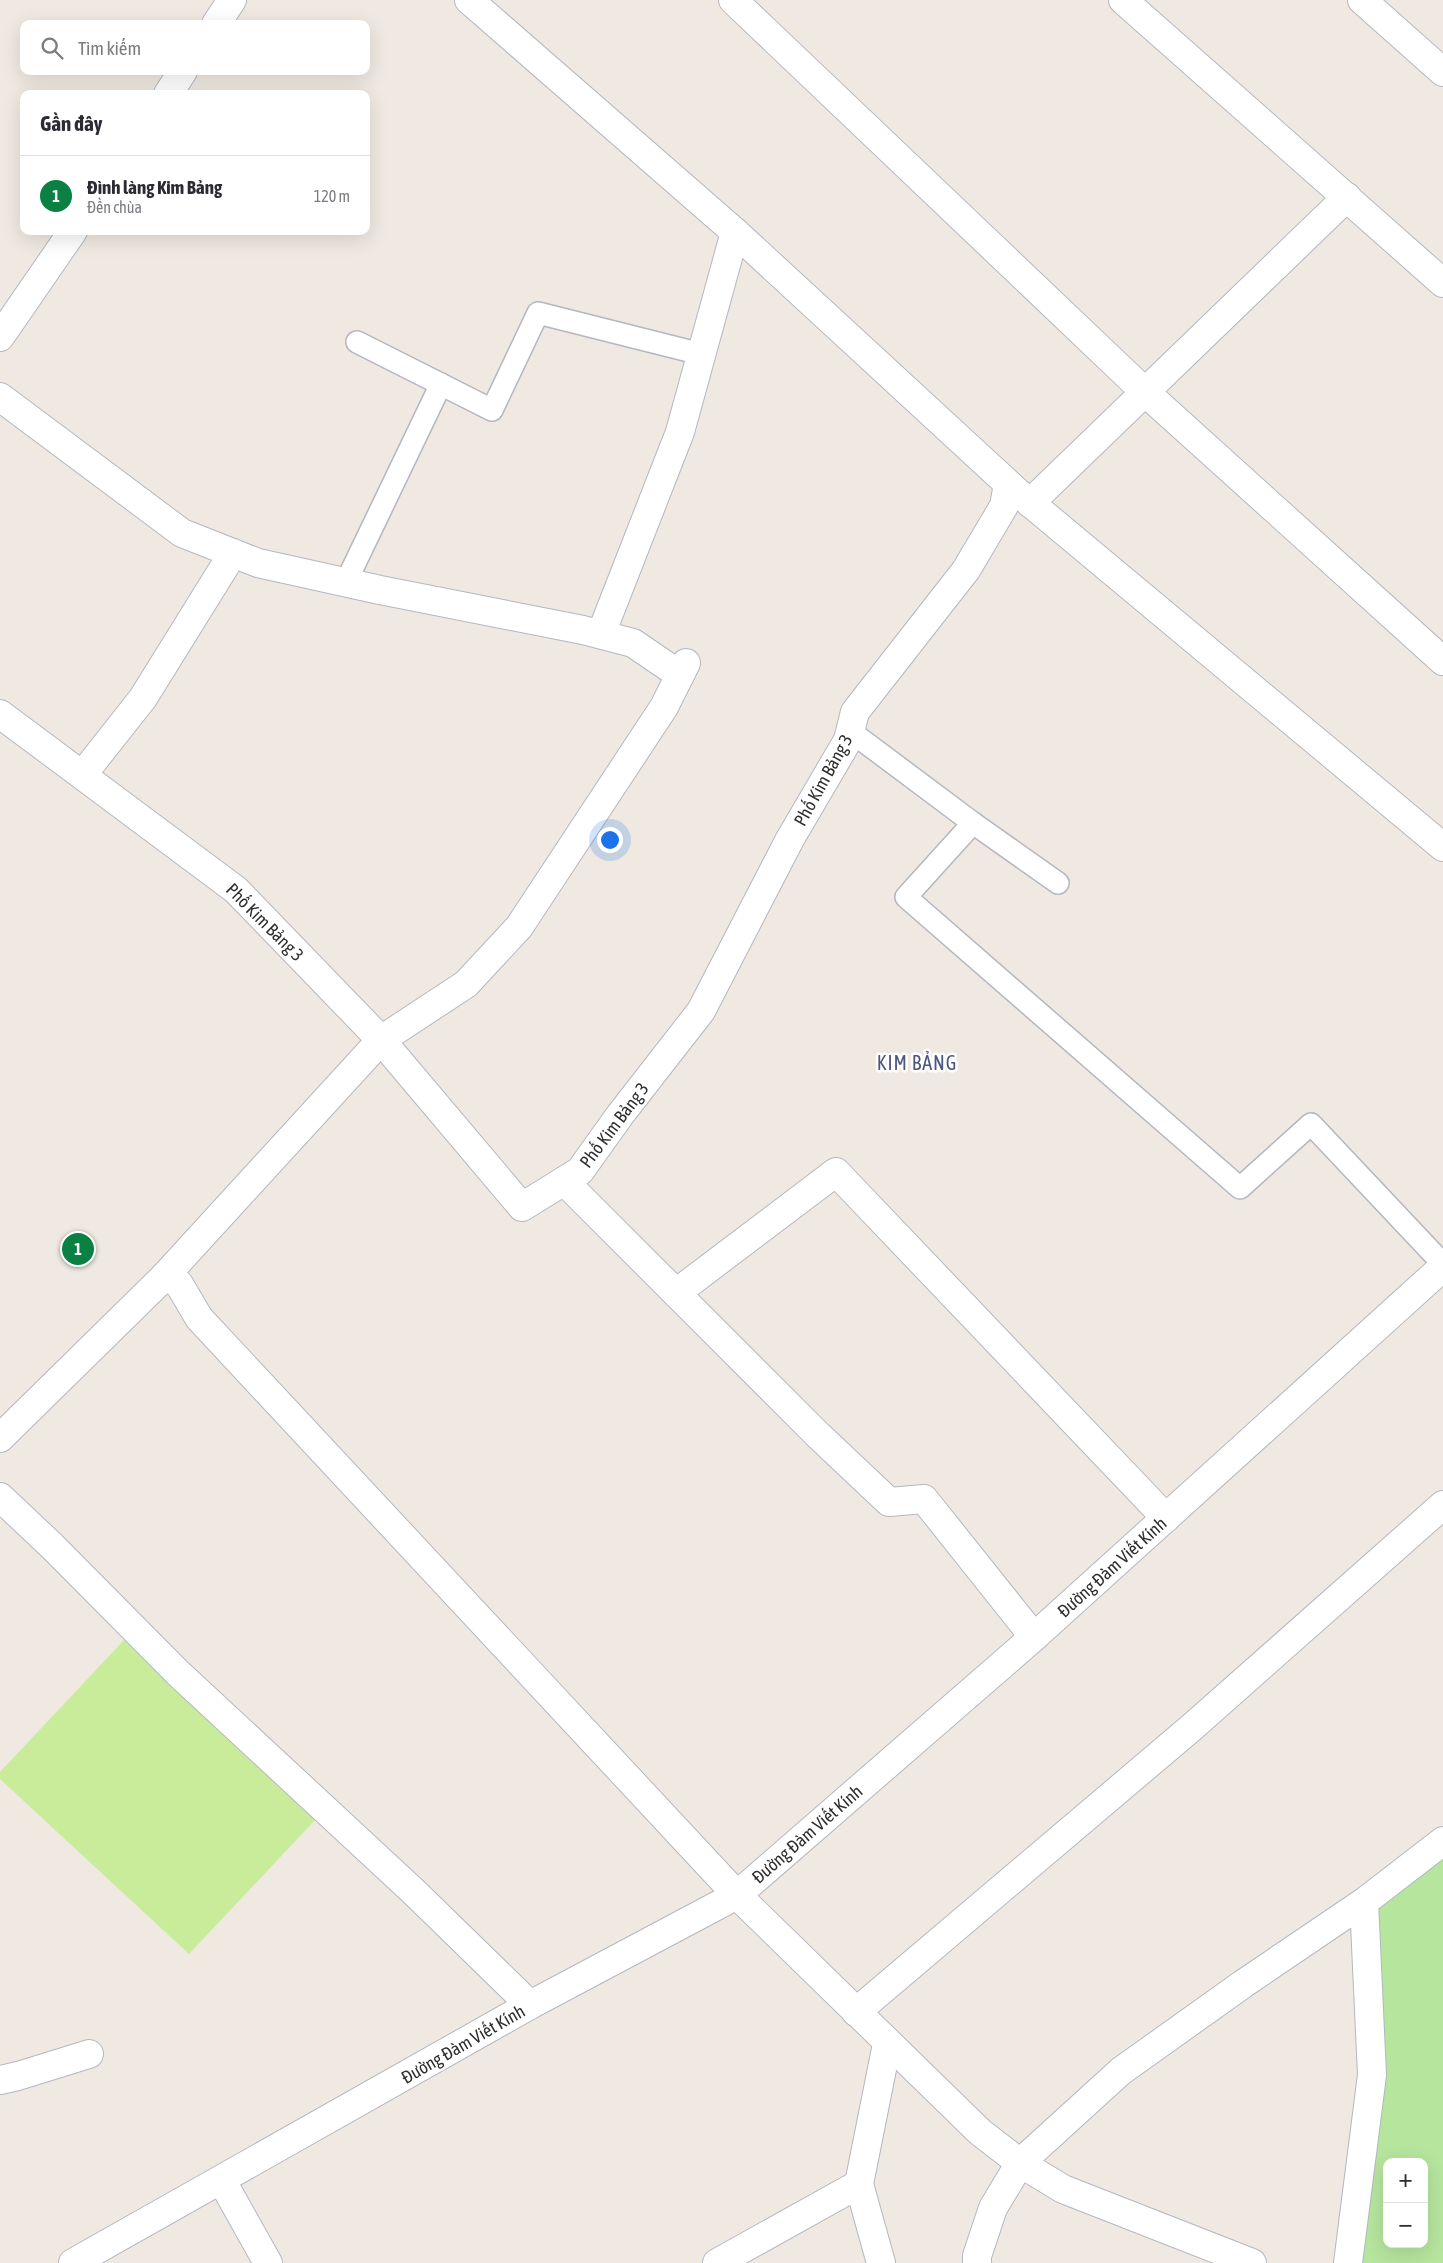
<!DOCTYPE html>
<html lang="vi">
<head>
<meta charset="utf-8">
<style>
	:root { --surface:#fff; --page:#f2f2f3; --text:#2b2b33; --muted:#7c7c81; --line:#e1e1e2; --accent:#0b8043 }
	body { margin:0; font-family:"Asap Condensed",sans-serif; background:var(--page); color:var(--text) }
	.controls { position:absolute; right:15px; bottom:15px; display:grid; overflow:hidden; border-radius:10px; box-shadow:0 5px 20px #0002 }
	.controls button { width:45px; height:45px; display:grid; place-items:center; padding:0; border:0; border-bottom:1px solid var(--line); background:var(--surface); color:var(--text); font:25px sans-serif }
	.you { position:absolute; left:609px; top:839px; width:18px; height:18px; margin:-12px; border:4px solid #fff; border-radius:50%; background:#1a73e8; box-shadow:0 0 0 8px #1a73e833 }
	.badge { display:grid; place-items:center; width:32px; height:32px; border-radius:50%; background:var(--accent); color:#fff; font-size:16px; font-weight:700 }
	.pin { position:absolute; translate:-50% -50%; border:2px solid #fff; box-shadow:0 1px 5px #0006 }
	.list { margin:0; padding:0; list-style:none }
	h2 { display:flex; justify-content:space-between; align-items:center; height:65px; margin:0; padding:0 20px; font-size:21px }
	h2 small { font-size:16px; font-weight:400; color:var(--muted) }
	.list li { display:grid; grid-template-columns:32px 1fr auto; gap:15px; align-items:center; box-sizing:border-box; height:80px; padding:0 20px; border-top:1px solid var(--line) }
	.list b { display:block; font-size:19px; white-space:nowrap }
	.list p { margin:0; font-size:16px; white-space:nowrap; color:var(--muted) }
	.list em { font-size:16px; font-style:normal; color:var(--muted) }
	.icon { flex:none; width:28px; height:28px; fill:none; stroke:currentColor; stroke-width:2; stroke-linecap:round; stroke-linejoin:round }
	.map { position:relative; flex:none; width:1443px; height:2263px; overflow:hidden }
	.search { position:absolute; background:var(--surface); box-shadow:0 5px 20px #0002; left:20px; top:20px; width:350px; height:55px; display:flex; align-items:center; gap:12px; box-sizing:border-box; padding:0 18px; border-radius:10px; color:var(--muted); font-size:19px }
	.panel { position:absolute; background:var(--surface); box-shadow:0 5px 20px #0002; left:20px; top:90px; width:350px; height:145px; border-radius:10px }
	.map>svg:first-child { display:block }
</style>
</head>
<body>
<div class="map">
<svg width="1443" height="2263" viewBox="0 0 1443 2263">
	<rect width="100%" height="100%" fill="#efe9e1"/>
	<path fill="#b6e59e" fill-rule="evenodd" d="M 1443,1841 L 1443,2263 L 1348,2263 L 1365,2130 L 1364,1902 ZM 1387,2162 L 1424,2162 L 1424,2244 L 1387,2244 Z"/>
	<polygon fill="#c9ec9a" points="125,1639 317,1818 189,1954 0,1779 0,1772"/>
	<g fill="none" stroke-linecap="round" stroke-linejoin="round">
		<defs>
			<g id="lane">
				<polyline points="357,342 492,410 538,313 701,354"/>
				<polyline points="346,582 441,384"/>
				<polyline points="850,731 973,823 1058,883"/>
				<polyline points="973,823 906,897 1240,1188 1311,1124 1443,1264"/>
			</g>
			<g id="street">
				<polyline points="469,0 735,232 1016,491 1443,847"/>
				<polyline points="733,0 1145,392 1443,661"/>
				<polyline points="1123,0 1443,283"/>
				<polyline points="1362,0 1443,72"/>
				<polyline points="216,24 232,0"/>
				<polyline points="168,94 183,71"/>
				<polyline points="0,337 73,231"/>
				<polyline points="0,397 182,533 258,563 380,590 583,630 633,643 680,675"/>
				<polyline points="1030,503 1347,197"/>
				<polyline points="601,634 680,432 735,232"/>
				<polyline points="0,714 236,890 381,1040 522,1207 580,1171 620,1115 701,1011 790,839 848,740 855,712 966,570 1004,506 1008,484"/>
				<polyline points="83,774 143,698 233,553"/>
				<polyline points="564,1181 818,1435 889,1502 924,1499 1034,1637"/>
				<polyline points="165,1276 381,1040 466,984 519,927 664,707 686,663"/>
				<polyline points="676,1293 836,1172 1166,1518"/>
				<polyline points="0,1438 165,1276 179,1284 199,1318 737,1895 980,2132 1020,2163 1063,2189 1252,2263"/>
				<polyline points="856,2012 1191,1728 1443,1505"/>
				<polyline points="0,2080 18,2076 89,2054"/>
				<polyline points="222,2181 268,2263"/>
				<polyline points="717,2263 859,2184"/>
				<polyline points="881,2263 859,2184 887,2044"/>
				<polyline points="977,2263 977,2256 993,2208 1020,2163 1121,2071 1243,1984 1364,1902"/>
			</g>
			<g id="secondary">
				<polyline points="0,1497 52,1546 178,1673 414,1892 530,2005"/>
				<polyline points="73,2263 530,2005 737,1895 1034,1637 1443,1267"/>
				<polyline points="1348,2263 1372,2075 1364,1902 1443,1841"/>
			</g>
		</defs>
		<use href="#lane" stroke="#b4b7c1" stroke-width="24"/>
		<use href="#street" stroke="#b4b7c1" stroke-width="30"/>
		<use href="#secondary" stroke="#b4b7c1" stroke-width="30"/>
		<use href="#lane" stroke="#fff" stroke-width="21"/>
		<use href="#street" stroke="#fff" stroke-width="28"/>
		<use href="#secondary" stroke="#fff" stroke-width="28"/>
	</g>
	<g text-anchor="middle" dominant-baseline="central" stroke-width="5" stroke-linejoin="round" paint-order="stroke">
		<g font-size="18" fill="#2e2e2e" stroke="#fff">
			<text transform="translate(823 780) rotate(-61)">Phố Kim Bảng 3</text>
			<text transform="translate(265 922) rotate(45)">Phố Kim Bảng 3</text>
			<text transform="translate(614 1125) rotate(-53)">Phố Kim Bảng 3</text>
			<text transform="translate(1112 1567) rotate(-42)">Đường Đàm Viết Kính</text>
			<text transform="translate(807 1834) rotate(-41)">Đường Đàm Viết Kính</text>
			<text transform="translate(463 2044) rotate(-30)">Đường Đàm Viết Kính</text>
		</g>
		<g font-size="20" letter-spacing="1" fill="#4d5680" stroke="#fff">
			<text x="917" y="1062">KIM BẢNG</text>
		</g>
	</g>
</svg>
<div class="controls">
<button>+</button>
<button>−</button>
</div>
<div class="you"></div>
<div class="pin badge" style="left:78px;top:1249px">1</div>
<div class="search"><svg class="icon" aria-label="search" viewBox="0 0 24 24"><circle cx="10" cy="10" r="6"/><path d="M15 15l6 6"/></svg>Tìm kiếm</div>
<section class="panel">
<h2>Gần đây<small></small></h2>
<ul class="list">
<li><span class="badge">1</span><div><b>Đình làng Kim Bảng</b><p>Đền chùa</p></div><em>120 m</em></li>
</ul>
</section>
</div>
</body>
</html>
